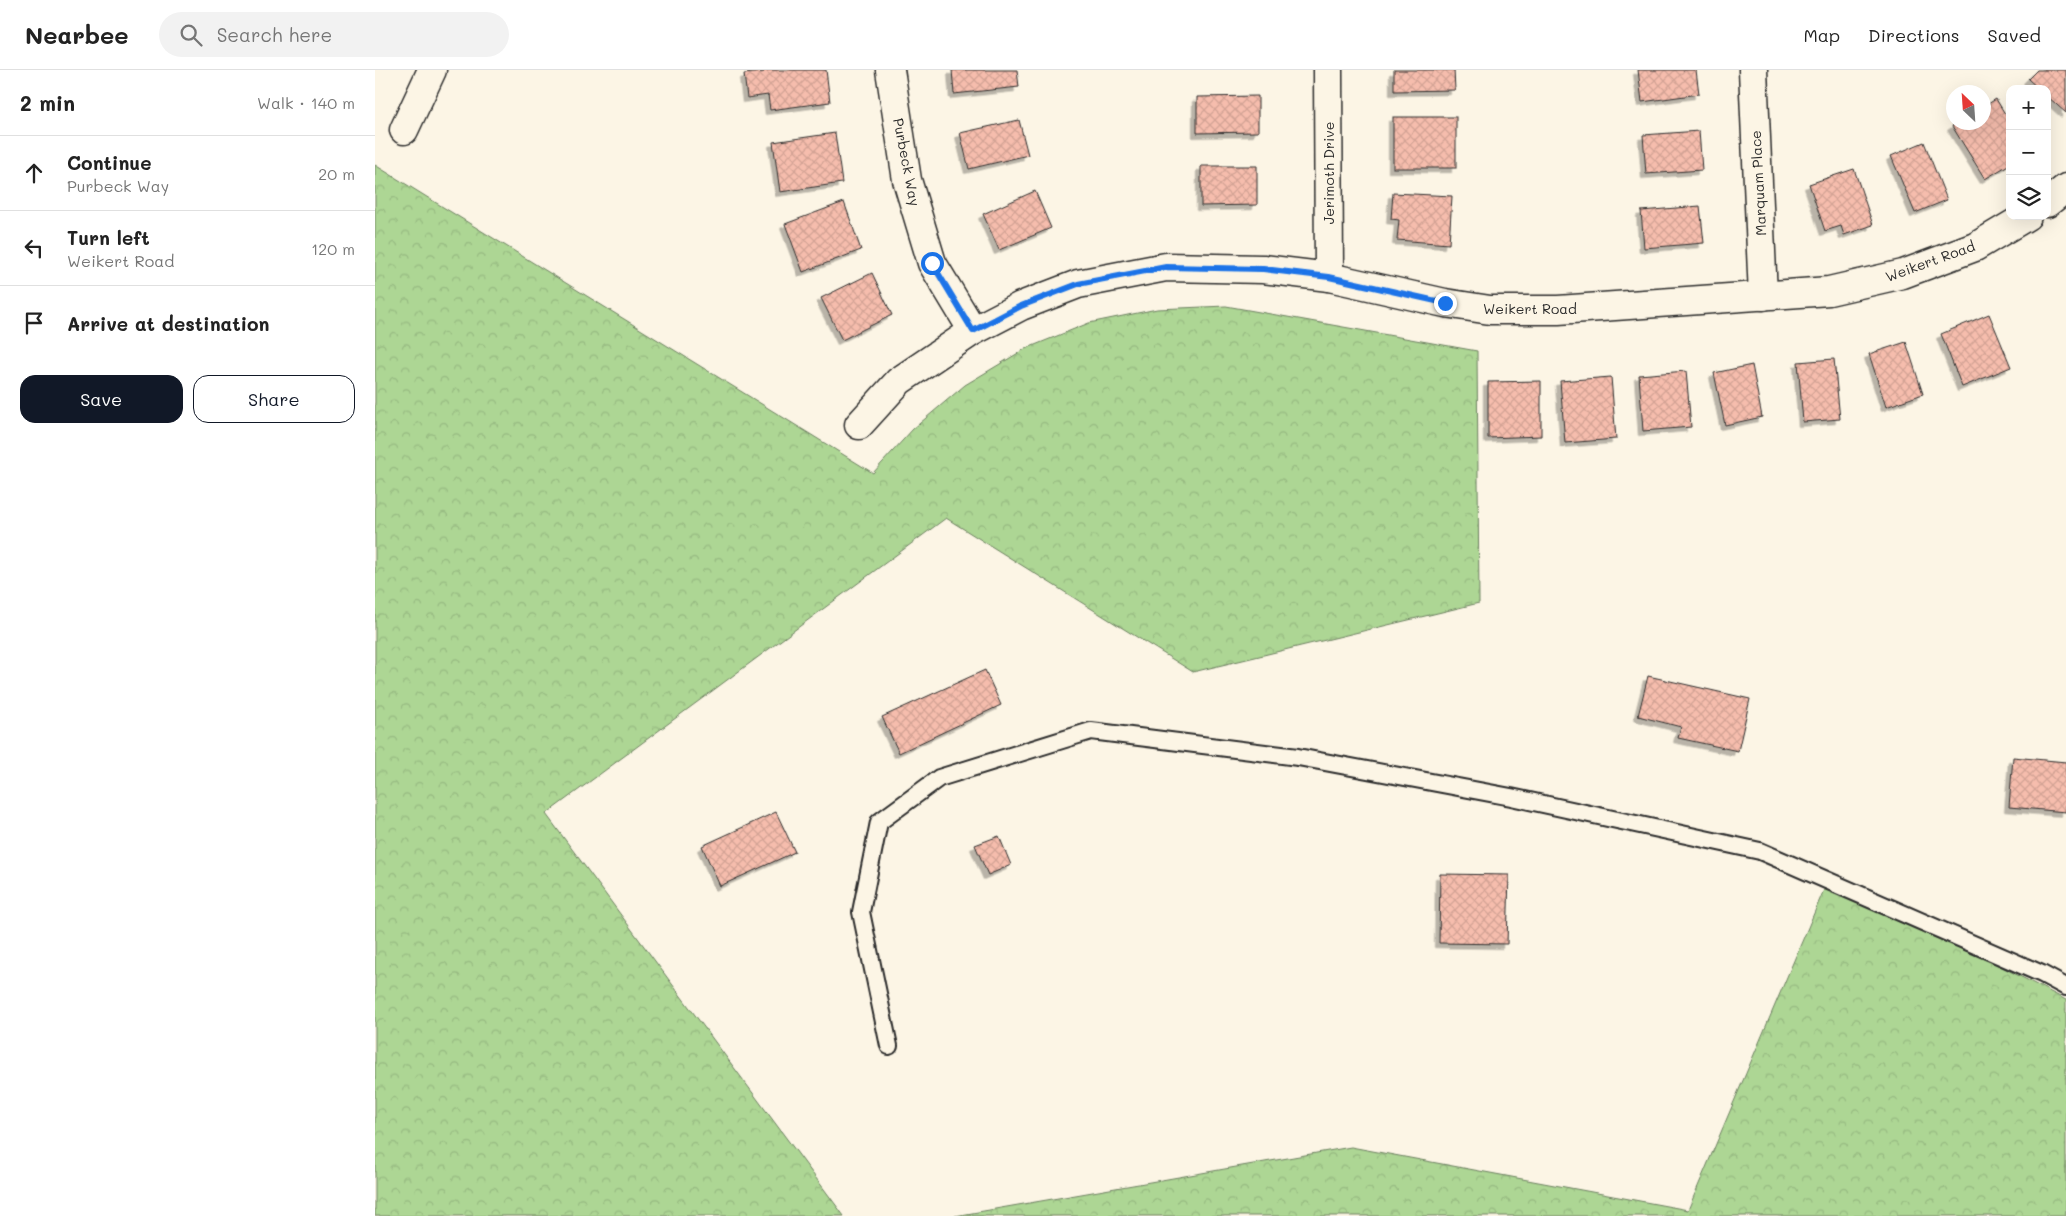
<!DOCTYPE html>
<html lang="en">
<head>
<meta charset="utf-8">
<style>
	:root { --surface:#fff; --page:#f2f2f2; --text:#222; --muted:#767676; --line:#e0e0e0; --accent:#111827 }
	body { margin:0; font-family:Mali,sans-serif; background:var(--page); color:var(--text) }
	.controls { position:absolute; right:15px; top:15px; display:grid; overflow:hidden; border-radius:10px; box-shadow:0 5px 20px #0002 }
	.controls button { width:45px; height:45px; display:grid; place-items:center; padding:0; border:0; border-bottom:1px solid var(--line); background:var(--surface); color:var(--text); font:25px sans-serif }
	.compass { position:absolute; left:1571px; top:15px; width:45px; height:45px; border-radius:50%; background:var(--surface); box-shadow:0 5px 20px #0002; rotate:335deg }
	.stop { position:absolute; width:15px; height:15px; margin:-11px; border:4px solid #1a73e8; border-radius:50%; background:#fff }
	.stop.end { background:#1a73e8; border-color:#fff; box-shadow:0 1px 5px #0008 }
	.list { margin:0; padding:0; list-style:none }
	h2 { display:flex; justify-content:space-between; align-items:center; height:65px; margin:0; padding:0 20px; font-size:21px }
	h2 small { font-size:16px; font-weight:400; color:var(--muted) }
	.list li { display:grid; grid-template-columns:32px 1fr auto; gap:15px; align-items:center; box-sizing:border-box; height:75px; padding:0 20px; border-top:1px solid var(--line) }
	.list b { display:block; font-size:19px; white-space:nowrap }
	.list p { margin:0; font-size:16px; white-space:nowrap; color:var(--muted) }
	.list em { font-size:16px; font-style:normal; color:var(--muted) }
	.actions { display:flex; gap:10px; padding:15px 20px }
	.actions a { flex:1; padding:11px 0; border:1px solid var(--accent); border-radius:15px; text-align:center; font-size:18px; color:var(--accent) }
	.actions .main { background:var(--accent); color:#fff }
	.icon { flex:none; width:28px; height:28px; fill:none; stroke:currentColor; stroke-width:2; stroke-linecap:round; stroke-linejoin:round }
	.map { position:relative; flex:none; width:1691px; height:1146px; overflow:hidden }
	header { display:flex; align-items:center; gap:30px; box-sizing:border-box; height:70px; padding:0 25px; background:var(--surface); border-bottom:1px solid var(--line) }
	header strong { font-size:24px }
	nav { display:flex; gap:28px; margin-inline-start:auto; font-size:18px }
	.search { width:350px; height:45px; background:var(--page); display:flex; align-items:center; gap:12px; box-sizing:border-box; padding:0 18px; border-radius:28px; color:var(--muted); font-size:19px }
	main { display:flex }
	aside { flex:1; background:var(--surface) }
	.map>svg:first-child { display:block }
</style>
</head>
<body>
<header>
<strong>Nearbee</strong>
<div class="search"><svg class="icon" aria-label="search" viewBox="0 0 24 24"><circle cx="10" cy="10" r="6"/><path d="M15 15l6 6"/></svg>Search here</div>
<nav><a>Map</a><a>Directions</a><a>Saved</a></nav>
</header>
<main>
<aside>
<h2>2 min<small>Walk · 140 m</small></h2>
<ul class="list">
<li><svg class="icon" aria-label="ahead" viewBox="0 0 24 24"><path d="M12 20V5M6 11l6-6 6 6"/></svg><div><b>Continue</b><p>Purbeck Way</p></div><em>20 m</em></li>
<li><svg class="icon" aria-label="left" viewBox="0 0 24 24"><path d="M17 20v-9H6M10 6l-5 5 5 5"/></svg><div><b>Turn left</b><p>Weikert Road</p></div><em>120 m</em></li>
<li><svg class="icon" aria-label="arrive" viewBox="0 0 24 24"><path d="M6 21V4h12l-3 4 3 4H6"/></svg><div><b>Arrive at destination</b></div></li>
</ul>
<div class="actions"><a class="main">Save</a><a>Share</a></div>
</aside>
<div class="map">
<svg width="1691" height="1146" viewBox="0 0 1691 1146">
	<defs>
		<pattern id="forest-crowns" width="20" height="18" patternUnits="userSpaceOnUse" patternTransform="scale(1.25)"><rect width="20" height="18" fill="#add694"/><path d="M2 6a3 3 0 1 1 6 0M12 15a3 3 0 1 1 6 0" fill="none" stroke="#95b880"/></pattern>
		<pattern id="building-cross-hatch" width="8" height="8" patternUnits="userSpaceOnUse" patternTransform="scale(1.25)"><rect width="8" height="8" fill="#f6bdad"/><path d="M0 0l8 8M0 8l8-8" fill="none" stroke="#d3a395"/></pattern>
		<filter id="shadow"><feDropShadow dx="-4.5" dy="4.5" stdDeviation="0" flood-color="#0004"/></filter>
	</defs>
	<rect width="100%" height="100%" fill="#fcf5e5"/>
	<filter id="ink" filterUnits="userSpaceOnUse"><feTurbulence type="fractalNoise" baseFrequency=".02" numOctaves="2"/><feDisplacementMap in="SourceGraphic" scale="10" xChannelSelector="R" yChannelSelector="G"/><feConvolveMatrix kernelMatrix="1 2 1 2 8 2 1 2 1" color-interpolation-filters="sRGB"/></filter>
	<g filter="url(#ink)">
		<g fill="url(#forest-crowns)" stroke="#6c8060">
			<polygon points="0,95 498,403 538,359 590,315 650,279 714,253 782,239 851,236 1102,281 1104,533 818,602 571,448 171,744 469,1146 0,1146"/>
			<polygon points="1454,808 1691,930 1691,1146 580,1146 976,1077 1313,1140"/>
		</g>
		<g fill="url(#building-cross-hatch)" stroke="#2b2b2b" filter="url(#shadow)">
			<polygon points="389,0 451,0 455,32 395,40 393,25 372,28 369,4 389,2"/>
			<polygon points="577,0 642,0 644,17 579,24"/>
			<polygon points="1019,0 1079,0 1080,20 1019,21"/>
			<polygon points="1263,0 1321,0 1324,24 1267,32"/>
			<polygon points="1662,0 1691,0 1691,43 1672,26 1672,19 1664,19 1653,9"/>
			<polygon points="883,26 883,62 822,63 822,27"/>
			<polygon points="1621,29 1635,52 1635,94 1610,109 1577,56 1583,52 1608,52 1608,37"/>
			<rect x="1018" y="47" width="63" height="51"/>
			<polygon points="644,50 653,85 594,99 585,63"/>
			<polygon points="1324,61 1327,100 1271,104 1268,65"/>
			<polygon points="460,63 467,113 405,122 398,72"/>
			<polygon points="1549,72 1572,130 1540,143 1516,86"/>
			<polygon points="826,96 882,96 882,135 826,136"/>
			<polygon points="1479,99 1498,155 1469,165 1466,156 1450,161 1434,114"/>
			<polygon points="660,121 676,158 624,180 608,144"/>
			<polygon points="1018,123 1077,126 1074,174 1022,170 1024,150 1016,149"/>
			<polygon points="469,132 486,180 428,202 410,154"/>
			<polygon points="1325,136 1329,173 1269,178 1266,141"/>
			<polygon points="497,203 517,245 467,270 446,228"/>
			<polygon points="1614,244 1636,297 1587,317 1566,264"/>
			<polygon points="1531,272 1548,324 1511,337 1494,284"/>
			<polygon points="1459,289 1465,349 1428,352 1423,292"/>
			<polygon points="1377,295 1387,347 1350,355 1339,303"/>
			<polygon points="1311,301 1316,357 1268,361 1264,305"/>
			<polygon points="1236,307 1241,369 1190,373 1185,311"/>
			<polygon points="1166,311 1166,366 1113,368 1113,312"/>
			<polygon points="610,600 626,635 524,683 507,647"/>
			<polygon points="1273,606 1375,629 1363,681 1303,668 1306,657 1263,646"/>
			<polygon points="1638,687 1691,692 1691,742 1634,737"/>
			<polygon points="401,742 420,782 345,816 327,776"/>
			<polygon points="624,766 636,795 613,805 600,775"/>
			<polygon points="1065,804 1134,805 1132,874 1064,873"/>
		</g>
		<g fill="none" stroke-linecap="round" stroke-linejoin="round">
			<defs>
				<polyline id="service" points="514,976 486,842 504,752 564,708 716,661 923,687 1136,727 1385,781 1667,904 1691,917"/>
				<g id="minor">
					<polyline points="515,0 532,110 557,193 598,261"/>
					<polyline points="953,0 954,207"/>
					<polyline points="1378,0 1388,226"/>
					<polyline points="29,60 57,0"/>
					<polyline points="1672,133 1691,118"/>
					<polyline points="484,355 524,311 598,261 646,236 703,214 791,197 888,199 954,207 1070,233 1115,240 1183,240 1454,221 1528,204 1600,177 1652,146"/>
				</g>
			</defs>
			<use href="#service" stroke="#2b2b2b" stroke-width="20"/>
			<use href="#minor" stroke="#2b2b2b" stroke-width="31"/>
			<use href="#service" stroke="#fcf5e5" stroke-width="16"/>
			<use href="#minor" stroke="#fcf5e5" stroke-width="28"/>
		</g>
	</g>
	<g fill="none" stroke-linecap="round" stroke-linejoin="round" filter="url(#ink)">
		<polyline stroke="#1a73e8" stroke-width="6" points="557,193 598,261 646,236 703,214 791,197 888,199 954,207 1070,233"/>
	</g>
	<g text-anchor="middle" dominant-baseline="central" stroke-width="4" stroke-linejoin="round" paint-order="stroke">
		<g font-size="14" fill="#2b2b2b" stroke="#fcf5e5">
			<text transform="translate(532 92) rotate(79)">Purbeck Way</text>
			<text transform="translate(953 103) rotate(-90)">Jerimoth Drive</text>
			<text transform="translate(1383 113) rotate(-93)">Marquam Place</text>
			<text transform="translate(1555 191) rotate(-20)">Weikert Road</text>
			<text x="1155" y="238">Weikert Road</text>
		</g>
	</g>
</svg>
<div class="controls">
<button>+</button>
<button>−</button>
<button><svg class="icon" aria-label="layers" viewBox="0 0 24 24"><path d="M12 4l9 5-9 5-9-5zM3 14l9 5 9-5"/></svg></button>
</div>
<svg class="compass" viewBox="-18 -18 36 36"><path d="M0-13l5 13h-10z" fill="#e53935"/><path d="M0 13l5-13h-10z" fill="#767676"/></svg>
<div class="stop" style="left:557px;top:193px"></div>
<div class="stop end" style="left:1070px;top:233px"></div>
</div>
</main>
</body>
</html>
